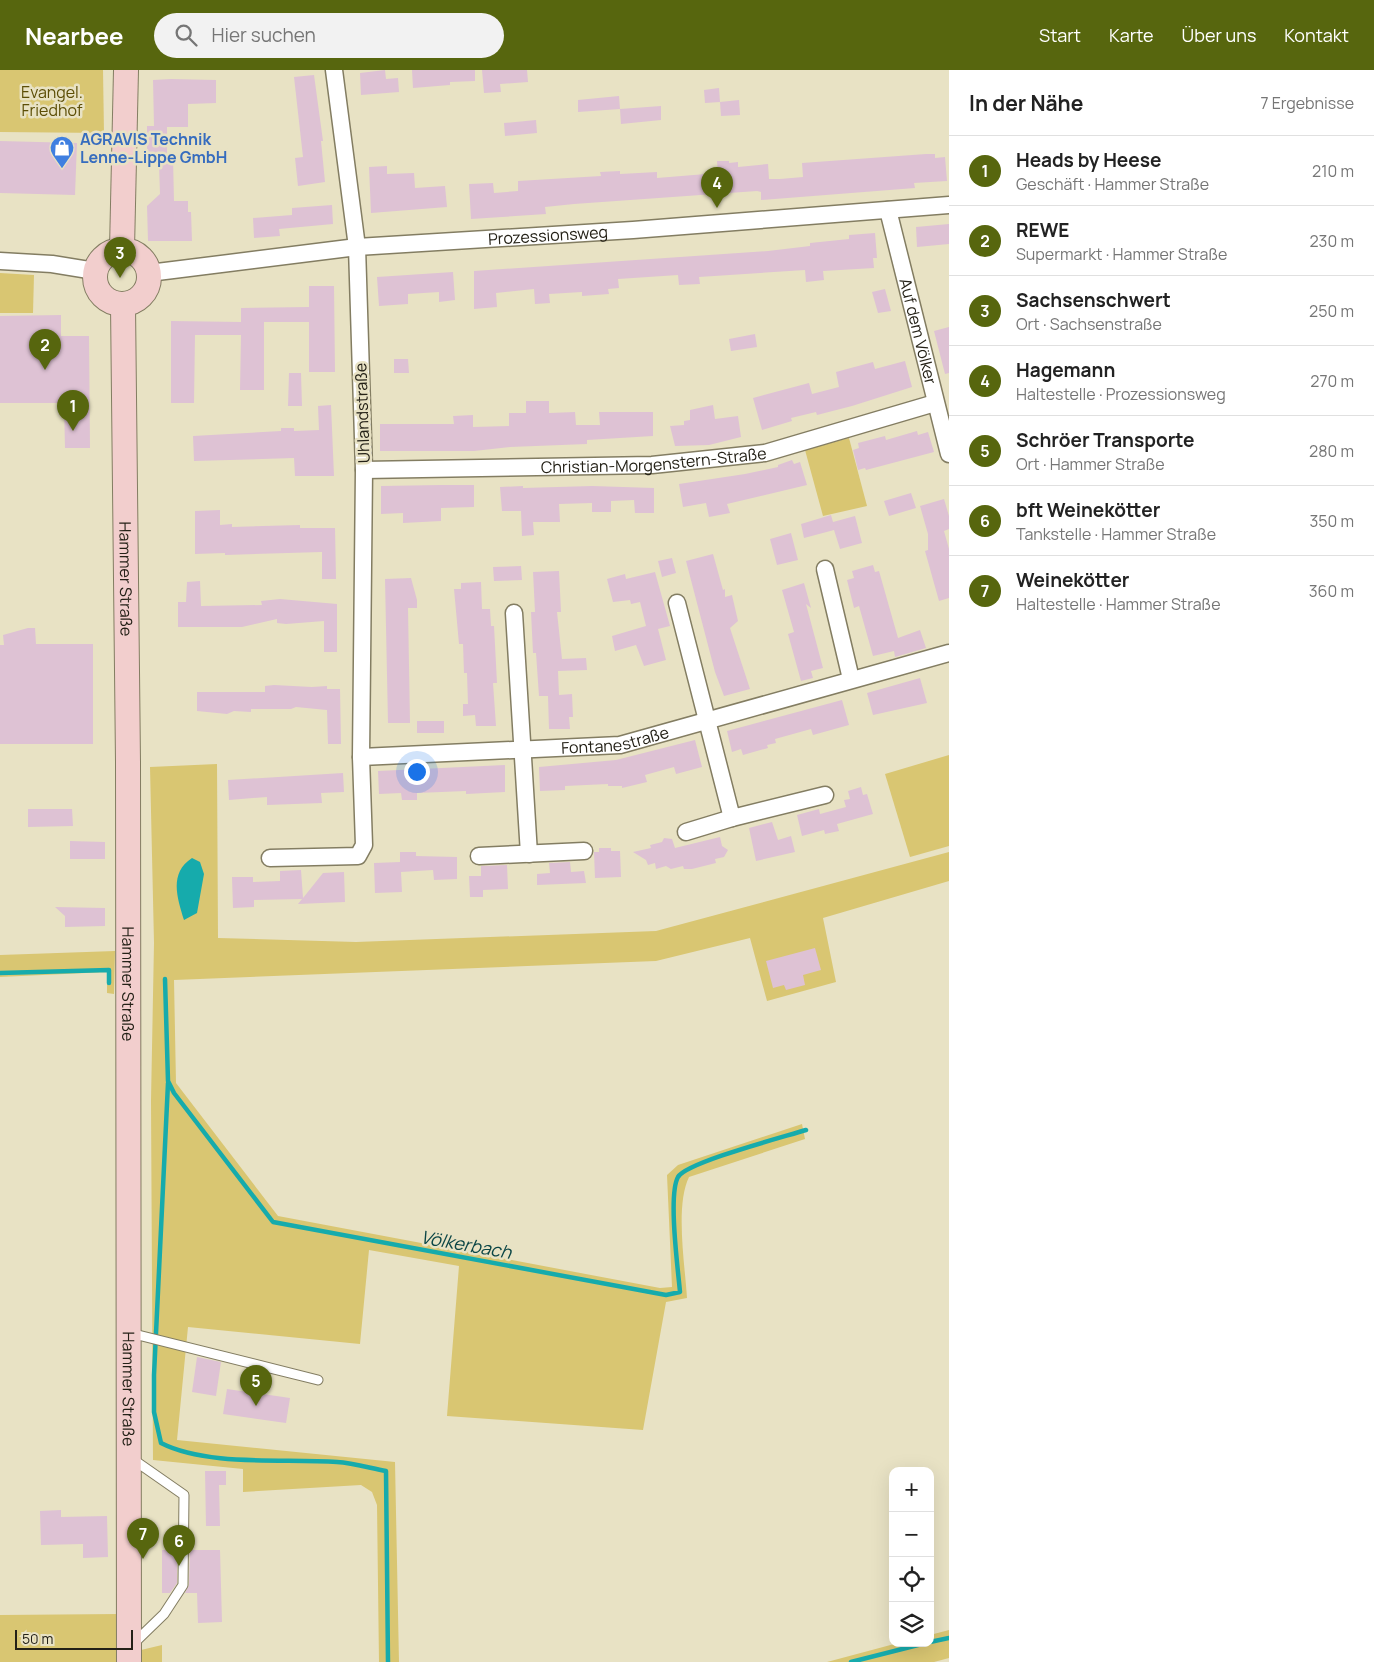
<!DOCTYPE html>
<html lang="de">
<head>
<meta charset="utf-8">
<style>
	:root { --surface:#fff; --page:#f2f2f2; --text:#222; --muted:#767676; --line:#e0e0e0; --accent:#57660e }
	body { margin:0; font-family:Manrope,sans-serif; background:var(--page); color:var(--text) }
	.controls { position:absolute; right:15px; bottom:15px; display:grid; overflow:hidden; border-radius:10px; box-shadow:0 5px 20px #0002 }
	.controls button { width:45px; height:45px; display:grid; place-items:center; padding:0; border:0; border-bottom:1px solid var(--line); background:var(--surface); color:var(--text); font:25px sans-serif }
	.scale { position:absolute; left:15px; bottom:12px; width:118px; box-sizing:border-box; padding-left:5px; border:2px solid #242117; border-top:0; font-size:14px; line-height:18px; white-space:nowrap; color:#242117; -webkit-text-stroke:4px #e8e2c4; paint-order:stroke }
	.you { position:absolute; left:416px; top:701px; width:18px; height:18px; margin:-12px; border:4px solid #fff; border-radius:50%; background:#1a73e8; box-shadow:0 0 0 8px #1a73e833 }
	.badge { display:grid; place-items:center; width:32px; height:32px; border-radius:50%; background:var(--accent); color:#fff; font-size:16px; font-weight:700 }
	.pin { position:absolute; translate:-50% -41px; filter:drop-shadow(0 1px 2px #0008) }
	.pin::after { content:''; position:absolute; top:26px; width:18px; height:15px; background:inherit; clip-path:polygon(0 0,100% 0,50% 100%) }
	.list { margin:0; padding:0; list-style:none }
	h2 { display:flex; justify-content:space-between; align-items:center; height:65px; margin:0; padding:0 20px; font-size:21px }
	h2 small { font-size:16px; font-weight:400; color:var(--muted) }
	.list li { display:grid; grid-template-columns:32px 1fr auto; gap:15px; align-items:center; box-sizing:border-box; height:70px; padding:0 20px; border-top:1px solid var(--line) }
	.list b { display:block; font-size:19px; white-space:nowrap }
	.list p { margin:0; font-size:16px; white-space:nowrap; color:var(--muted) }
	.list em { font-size:16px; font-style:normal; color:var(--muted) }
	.icon { flex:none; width:28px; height:28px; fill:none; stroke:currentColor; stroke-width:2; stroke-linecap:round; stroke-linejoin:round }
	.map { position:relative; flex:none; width:949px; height:1592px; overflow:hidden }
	header { display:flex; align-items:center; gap:30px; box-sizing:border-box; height:70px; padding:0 25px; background:var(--accent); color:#fff }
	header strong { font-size:24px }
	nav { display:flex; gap:28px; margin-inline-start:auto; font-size:18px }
	.search { width:350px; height:45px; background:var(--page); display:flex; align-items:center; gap:12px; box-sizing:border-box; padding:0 18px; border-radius:28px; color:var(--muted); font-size:19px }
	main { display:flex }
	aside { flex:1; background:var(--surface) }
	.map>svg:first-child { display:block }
</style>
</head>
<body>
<header>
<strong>Nearbee</strong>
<div class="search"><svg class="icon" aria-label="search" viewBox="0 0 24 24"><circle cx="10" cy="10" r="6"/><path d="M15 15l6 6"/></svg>Hier suchen</div>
<nav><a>Start</a><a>Karte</a><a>Über uns</a><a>Kontakt</a></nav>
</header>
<main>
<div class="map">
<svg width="949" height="1592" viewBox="0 0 949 1592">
	<rect width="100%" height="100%" fill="#e8e2c4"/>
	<g fill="#d9c672">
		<polygon points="0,0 103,0 104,63 0,62"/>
		<polygon points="0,203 34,205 33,243 0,243"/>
		<polygon points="849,368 867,436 823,446 805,380"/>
		<polygon points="949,685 949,776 910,787 885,704"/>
		<path d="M 217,694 L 218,868 L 356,872 L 656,861 L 949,782 L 949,811 L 823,848 L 836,912 L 767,931 L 750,868 L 656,891 L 174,910 L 176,1013 L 278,1146 L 660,1218 L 672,1217 L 667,1105 L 678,1095 L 802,1054 L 805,1069 L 689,1107 C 675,1136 685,1195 687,1228 L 666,1232 L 643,1360 L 447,1346 L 459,1196 L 369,1180 L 360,1274 L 188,1257 L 177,1370 L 395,1392 L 399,1592 L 379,1592 L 377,1435 L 372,1422 L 361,1415 L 243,1422 L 243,1399 L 153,1390 L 151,1031 L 154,873 L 150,697 Z"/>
		<polygon points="115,881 114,924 107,923 107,902 0,907 0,885"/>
		<polygon points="119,1544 118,1592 0,1592 0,1545"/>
		<polygon points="949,1560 949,1588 934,1592 827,1592 898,1573 930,1573 930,1565"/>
		<polygon points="162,1575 162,1592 141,1592 141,1580"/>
	</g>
	<path fill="#16abac" d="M 192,788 L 200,792 L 204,804 L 197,843 L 184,850 C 177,827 169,803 192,788 Z"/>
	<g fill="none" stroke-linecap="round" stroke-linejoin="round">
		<g stroke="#16abac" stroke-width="4.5">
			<polyline points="0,903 109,900 109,913"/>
			<path d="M 165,909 L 168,1011 L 174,1023 L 273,1152 L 666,1225 L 680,1222 C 678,1199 668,1125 678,1107 C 687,1092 784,1067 806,1060"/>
			<path d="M 168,1013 L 154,1305 L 154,1342 L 161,1373 C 208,1397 285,1388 337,1392 C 353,1393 370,1398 386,1401 L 388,1592"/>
			<polyline points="930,1572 949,1568"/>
			<polyline points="851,1592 926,1573"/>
		</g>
	</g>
	<g fill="#dec2d4">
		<polygon points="385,0 386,9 398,8 399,22 361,25 360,3"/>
		<polygon points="412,0 475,0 475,11 450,12 450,15 413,18"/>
		<polygon points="482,0 527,0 528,12 500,14 501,22 484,23"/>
		<polygon points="314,5 323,71 321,71 325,112 298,116 295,88 303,87 294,7"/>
		<polygon points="171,9 216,10 216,33 188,34 188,57 167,57 167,88 173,88 174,131 188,131 188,142 191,142 192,171 148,171 147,136 160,124 159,94 147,91 147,56 154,56 153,10"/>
		<polygon points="719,18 720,32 705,33 704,20"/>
		<polygon points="619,26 620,39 661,36 661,50 621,54 620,39 578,42 578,30"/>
		<polygon points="739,30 740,45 721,46 720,32"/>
		<polygon points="536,50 537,63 505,66 504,53"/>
		<polygon points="0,71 77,73 75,125 0,123"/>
		<polygon points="926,84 935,84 935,88 945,87 947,111 914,113 915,118 761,130 761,122 757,121 574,134 545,137 546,144 471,149 469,114 493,113 494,123 518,121 518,111 601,106 600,102 620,101 620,104 657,102 657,108 718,103 717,91 729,91 729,93 738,92 738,97 768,94 769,109 780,109 803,107 802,93"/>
		<polygon points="387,96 387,104 414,103 415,118 445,116 447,137 371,143 369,97"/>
		<polygon points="332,135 333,154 279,159 280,166 254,168 253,148 292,145 292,138"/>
		<polygon points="949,154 949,174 917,177 916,157"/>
		<polygon points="875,163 877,188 873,188 874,198 823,201 824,210 806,212 805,200 699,207 700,214 679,215 678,205 618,209 619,218 608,219 609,224 582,226 582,222 549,224 550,233 535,234 534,219 496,223 497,237 474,239 474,201 768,181 810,176 810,173 849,169 849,165"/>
		<polygon points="453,202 455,230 439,232 439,222 408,224 408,234 379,236 377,207"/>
		<polygon points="309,216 334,216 335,302 309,302 309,252 264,252 264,320 240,320 241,265 195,265 194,333 171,333 171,251 241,252 241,238 309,237"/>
		<polygon points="885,219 891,241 878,243 872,222"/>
		<polygon points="61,245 61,266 89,266 90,378 65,378 64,333 0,333 0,246"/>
		<polygon points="949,257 949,303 945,304 934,261"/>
		<polygon points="755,264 757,277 731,281 729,269"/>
		<polygon points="394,289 408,289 409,303 394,303"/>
		<polygon points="905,291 912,317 852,336 817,345 816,342 791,348 792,351 762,360 753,328 809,313 812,324 839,317 836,302 873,292 875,299"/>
		<polygon points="289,303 301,303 302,336 288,336"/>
		<polygon points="526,331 549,331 549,343 575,342 576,355 600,355 599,342 653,342 653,366 587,370 587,374 510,377 474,381 380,381 380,354 454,354 453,346 473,345 473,357 509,356 509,343 526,343"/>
		<polygon points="331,335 334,406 295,406 294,388 194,391 193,366 281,361 281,358 294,358 294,361 319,360 318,336"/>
		<polygon points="713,335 715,349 738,346 741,367 709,375 675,376 670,356 684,355 684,351 690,350 690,340"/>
		<polygon points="917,361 918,365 928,362 934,382 866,400 865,398 858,400 853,380 859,378 858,373 885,366 886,370"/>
		<polygon points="792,390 794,394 800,392 807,415 727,434 730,443 709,447 706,433 683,437 679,414 745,404 778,397 778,395"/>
		<polygon points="441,415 474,415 474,437 441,438 441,451 403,453 403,443 381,444 381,416"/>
		<polygon points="523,416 523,418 592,416 654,418 654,443 635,443 634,430 611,431 611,442 592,442 592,433 559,434 560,452 533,452 534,465 522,466 521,441 502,441 500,417"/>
		<polygon points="911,423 916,438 889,446 884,431"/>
		<polygon points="944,429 949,446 949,459 944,461 949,479 949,528 939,531 925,481 928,480 928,464 920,436"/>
		<polygon points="220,440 220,455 232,454 232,457 300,455 300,458 335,458 336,509 322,509 322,482 225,485 225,483 195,484 195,441"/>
		<polygon points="831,445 833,452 855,446 862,473 840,479 834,460 804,468 801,454"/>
		<polygon points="791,463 798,490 777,495 770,469"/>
		<polygon points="713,484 723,520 725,519 725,527 732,525 738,551 730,558 750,619 724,626 715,602 686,491"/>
		<polygon points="672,488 676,503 662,507 658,491"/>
		<polygon points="873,495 875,502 879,501 898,568 920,560 926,578 895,587 894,581 873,586 859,536 854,538 847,510 854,508 852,501"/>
		<polygon points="521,496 522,510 494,511 493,497"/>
		<polygon points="559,501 561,542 557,542 562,589 586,588 587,600 558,601 559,625 572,624 573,647 569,647 570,659 549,659 548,626 539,626 536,583 533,583 531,542 535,542 533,502"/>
		<polygon points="655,502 670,556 658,559 666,590 644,596 636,575 615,581 612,566 646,556 640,532 631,534 630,530 613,532 607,509 625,504 626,509"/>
		<polygon points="411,508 417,530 417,538 408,538 410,653 388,653 385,509"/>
		<polygon points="200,511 201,536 262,535 261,531 280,529 337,534 337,582 324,582 324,551 286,554 277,553 277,549 242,557 178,557 178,532 186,532 187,512"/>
		<polygon points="481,512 482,539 490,539 491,556 494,556 497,613 493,613 496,656 476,656 475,645 463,646 463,634 468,634 467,603 464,603 463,574 459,574 454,519 461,519 461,513"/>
		<polygon points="804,513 811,538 806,534 823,598 811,601 813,608 801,611 788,564 794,562 782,520"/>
		<polygon points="28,558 35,558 36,574 93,574 93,674 0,674 0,575 4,575 3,565"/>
		<polygon points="920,608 927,633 873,645 867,623"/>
		<polygon points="274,615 312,617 327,616 327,619 340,619 341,674 328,674 327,640 296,637 291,639 251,639 251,642 234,641 227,644 197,641 197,622 265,622 265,616"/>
		<polygon points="842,630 849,655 813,665 811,659 775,669 776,673 767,675 768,678 743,685 741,679 732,682 727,661"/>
		<rect x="417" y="651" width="27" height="12"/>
		<polygon points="695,670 702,697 676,704 674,697 645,705 647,712 622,718 622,716 608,716 608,714 565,716 565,720 540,721 539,697 616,690"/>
		<polygon points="505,695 505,722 466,724 466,721 417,723 417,730 402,730 401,723 379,724 378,701"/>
		<polygon points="343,703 344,722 321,723 322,733 267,735 267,727 229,730 228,710"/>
		<polygon points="861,717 863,725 867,724 873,744 837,754 839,761 825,764 824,760 802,766 797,745 819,739 820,744 846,737 844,730 850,729 848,721"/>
		<polygon points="28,739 72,739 73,756 28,757"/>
		<polygon points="772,752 778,770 791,766 795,782 756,791 749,758"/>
		<polygon points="720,767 722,776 728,780 724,787 715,789 716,793 692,799 684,799 683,796 671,799 666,796 656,799 655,793 648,795 646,790 633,782 651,778 650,775 662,772 664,768 672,769 675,778"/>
		<polygon points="70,771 105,772 105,789 70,789"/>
		<polygon points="599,778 611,778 611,781 620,781 621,807 595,808 594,782 599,782"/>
		<polygon points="400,782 416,782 416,786 457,787 457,809 434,810 433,800 401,802 402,822 375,823 374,793 400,792"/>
		<polygon points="570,792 571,802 584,801 586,813 537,815 537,804 550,803 549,793"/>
		<polygon points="507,795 508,819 483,820 483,827 470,827 469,806 481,806 481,796"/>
		<polygon points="301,800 303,828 323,803 344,802 345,832 298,834 302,829 254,830 254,837 233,838 232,807 253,807 253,812 280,811 280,801"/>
		<polygon points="55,837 105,838 105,856 65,857 65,846"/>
		<polygon points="815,878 821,900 803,905 805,915 786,920 784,915 773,918 766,891"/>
		<polygon points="197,1287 221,1292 216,1326 192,1322"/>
		<polygon points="227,1319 290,1328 286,1353 223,1344"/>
		<polygon points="205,1401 226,1401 226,1415 219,1415 220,1456 206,1456"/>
		<polygon points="61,1440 61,1447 107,1446 108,1487 83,1488 83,1474 41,1475 40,1441"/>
		<polygon points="162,1480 177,1480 177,1513 170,1523 162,1523"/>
		<polygon points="190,1480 220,1480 222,1552 198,1553 197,1523 185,1523 189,1515"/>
	</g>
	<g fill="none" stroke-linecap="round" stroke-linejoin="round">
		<defs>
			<g id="service">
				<polyline points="130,1263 318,1310"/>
				<polyline points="131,1388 184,1425 183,1515 164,1544 132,1575"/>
			</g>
			<g id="minor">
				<path id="s1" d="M 888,140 L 949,384"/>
				<polyline points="0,191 52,194 95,201"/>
				<path id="s2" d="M 149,203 L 357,177 L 633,160 L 949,135"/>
				<path id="s3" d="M 364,400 L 652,395 L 765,383 L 935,333"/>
				<polyline points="825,499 851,609"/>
				<polyline points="677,533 732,748 825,725"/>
				<polyline points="514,543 529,784"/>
				<path id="s4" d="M 361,687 L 620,675 L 949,583"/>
				<polyline points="686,762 732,748"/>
				<polyline points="479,786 584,781"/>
				<polyline points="270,788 358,786 364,775 361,687 364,400 357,177 334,0"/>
			</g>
			<g id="secondary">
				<polyline points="122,179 126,0"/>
				<circle cx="122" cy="207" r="27"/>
				<path id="s5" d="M 123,235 L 128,692 L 129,1592"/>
			</g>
		</defs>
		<use href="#service" stroke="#837d62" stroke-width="11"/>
		<use href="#minor" stroke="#837d62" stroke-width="19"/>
		<use href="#secondary" stroke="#837d62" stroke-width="26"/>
		<use href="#service" stroke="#fff" stroke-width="9"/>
		<use href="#minor" stroke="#fff" stroke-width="16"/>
		<use href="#secondary" stroke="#f2cecd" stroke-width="24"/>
	</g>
	<defs>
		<symbol id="shop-pin" viewBox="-11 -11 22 30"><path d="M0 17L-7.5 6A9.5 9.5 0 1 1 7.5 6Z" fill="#3f7fe0" stroke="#e8e2c4"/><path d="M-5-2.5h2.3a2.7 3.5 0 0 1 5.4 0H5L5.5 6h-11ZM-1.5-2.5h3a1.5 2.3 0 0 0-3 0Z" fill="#fff"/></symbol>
	</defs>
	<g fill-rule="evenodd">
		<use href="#shop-pin" x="48" y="64" width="28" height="38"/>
	</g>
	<g text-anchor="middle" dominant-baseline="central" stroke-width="5" stroke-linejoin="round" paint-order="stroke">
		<g font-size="16" fill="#5c4e06" stroke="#e8e2c4">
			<text x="52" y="22">Evangel.<tspan x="52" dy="18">Friedhof</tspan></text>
		</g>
		<g font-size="16" font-weight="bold" fill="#366cbe" stroke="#e8e2c4" text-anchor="start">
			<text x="80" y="69">AGRAVIS Technik<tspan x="80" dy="18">Lenne-Lippe GmbH</tspan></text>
		</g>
		<g font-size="16" fill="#242117" stroke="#e8e2c4">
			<text stroke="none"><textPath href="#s2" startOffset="401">Prozessionsweg</textPath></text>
			<text stroke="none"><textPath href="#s1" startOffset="125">Auf dem Völker</textPath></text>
			<text transform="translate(362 343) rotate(-92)">Uhlandstraße</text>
			<text stroke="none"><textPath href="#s3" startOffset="290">Christian-Morgenstern-Straße</textPath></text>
			<text stroke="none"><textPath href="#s5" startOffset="274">Hammer Straße</textPath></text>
			<text stroke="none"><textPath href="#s4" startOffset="255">Fontanestraße</textPath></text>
			<text stroke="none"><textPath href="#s5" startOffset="679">Hammer Straße</textPath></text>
			<text stroke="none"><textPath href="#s5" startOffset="1084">Hammer Straße</textPath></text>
		</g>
		<g font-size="18" font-style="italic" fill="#0b4646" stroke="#e8e2c4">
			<text transform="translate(466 1174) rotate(10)">Völkerbach</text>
		</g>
	</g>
</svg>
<div class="controls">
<button>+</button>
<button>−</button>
<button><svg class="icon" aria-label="locate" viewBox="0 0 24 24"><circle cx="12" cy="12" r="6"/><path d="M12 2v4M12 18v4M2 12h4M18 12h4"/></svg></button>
<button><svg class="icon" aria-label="layers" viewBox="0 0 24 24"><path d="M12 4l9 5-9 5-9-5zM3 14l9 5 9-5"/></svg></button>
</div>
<div class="scale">50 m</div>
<div class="you"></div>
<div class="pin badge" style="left:73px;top:361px">1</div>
<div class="pin badge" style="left:45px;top:300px">2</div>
<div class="pin badge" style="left:120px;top:208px">3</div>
<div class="pin badge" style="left:717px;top:138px">4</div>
<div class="pin badge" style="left:256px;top:1336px">5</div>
<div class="pin badge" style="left:179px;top:1496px">6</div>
<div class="pin badge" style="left:143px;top:1489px">7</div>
</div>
<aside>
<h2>In der Nähe<small>7 Ergebnisse</small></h2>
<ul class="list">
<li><span class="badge">1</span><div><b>Heads by Heese</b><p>Geschäft · Hammer Straße</p></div><em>210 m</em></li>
<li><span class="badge">2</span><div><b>REWE</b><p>Supermarkt · Hammer Straße</p></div><em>230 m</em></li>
<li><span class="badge">3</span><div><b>Sachsenschwert</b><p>Ort · Sachsenstraße</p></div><em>250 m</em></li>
<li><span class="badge">4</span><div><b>Hagemann</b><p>Haltestelle · Prozessionsweg</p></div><em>270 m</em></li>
<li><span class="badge">5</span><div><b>Schröer Transporte</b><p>Ort · Hammer Straße</p></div><em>280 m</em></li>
<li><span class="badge">6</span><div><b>bft Weinekötter</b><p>Tankstelle · Hammer Straße</p></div><em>350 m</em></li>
<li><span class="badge">7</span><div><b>Weinekötter</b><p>Haltestelle · Hammer Straße</p></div><em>360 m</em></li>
</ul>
</aside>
</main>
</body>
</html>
